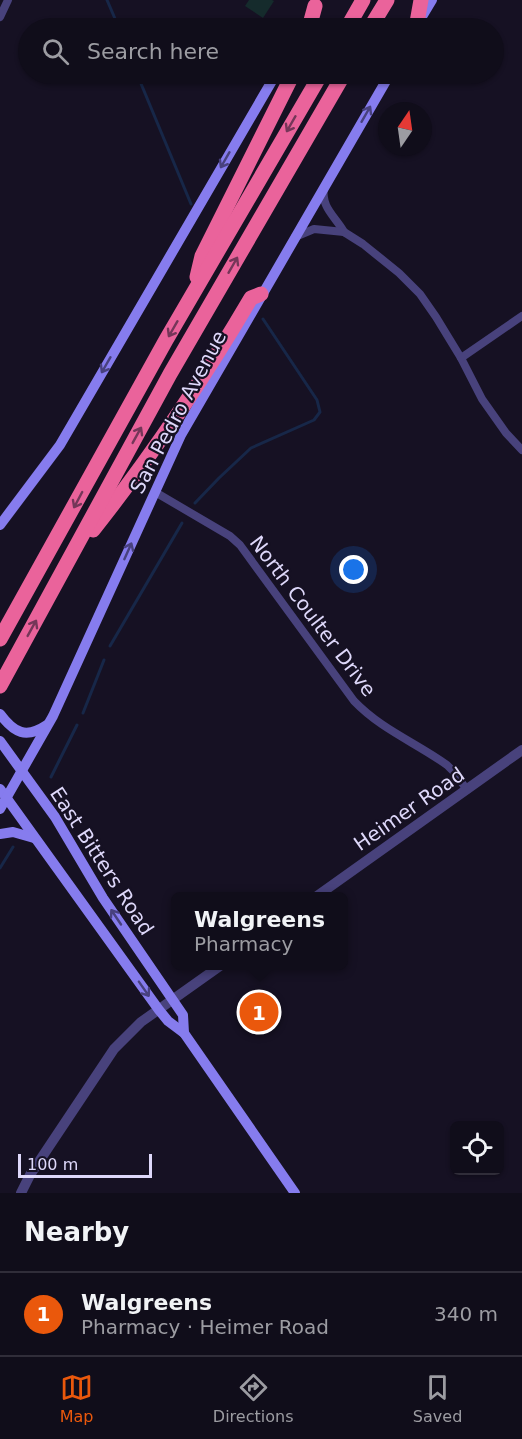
<!DOCTYPE html>
<html lang="en">
<head>
<meta charset="utf-8">
<style>
	:root { --surface:#100d1a; --page:#1e1b27; --text:#f1f3f6; --muted:#9c9ca2; --line:#302d39; --accent:#ea580c }
	body { margin:0; font-family:"DejaVu Sans",sans-serif; background:var(--page); color:var(--text) }
	.controls { position:absolute; right:18px; bottom:18px; display:grid; overflow:hidden; border-radius:9px; box-shadow:0 2px 4px #0004 }
	.controls button { width:54px; height:54px; display:grid; place-items:center; padding:0; border:0; border-bottom:2px solid var(--line); background:var(--surface); color:var(--text); font:30px sans-serif }
	.compass { position:absolute; left:378px; top:102px; width:54px; height:54px; border-radius:50%; background:var(--surface); box-shadow:0 2px 4px #0004; rotate:13deg }
	.scale { position:absolute; left:18px; bottom:15px; width:134px; box-sizing:border-box; padding-left:6px; border:3px solid #ded8fa; border-top:0; font-size:16px; line-height:21px; white-space:nowrap; color:#ded8fa; -webkit-text-stroke:4px #161123; paint-order:stroke }
	.you { position:absolute; left:354px; top:570px; width:21px; height:21px; margin:-15px; border:4px solid #fff; border-radius:50%; background:#1a73e8; box-shadow:0 0 0 9px #1a73e833 }
	.badge { display:grid; place-items:center; width:39px; height:39px; border-radius:50%; background:var(--accent); color:#fff; font-size:20px; font-weight:700 }
	.pin { position:absolute; translate:-50% -50%; border:3px solid #fff; box-shadow:0 2px 6px #0006 }
	.popup { position:absolute; left:171px; top:892px; width:177px; height:78px; box-sizing:border-box; display:grid; place-content:center; border-radius:9px; background:var(--surface); filter:drop-shadow(0 2px 4px #0005); font-size:20px; white-space:nowrap; color:var(--muted) }
	.popup b { font-size:22px; color:var(--text) }
	.popup::after { content:''; position:absolute; left:50%; top:100%; margin-left:-12px; border:12px solid transparent; border-top-color:var(--surface) }
	.list { margin:0; padding:0; list-style:none }
	h2 { display:flex; justify-content:space-between; align-items:center; height:78px; margin:0; padding:0 24px; font-size:26px }
	h2 small { font-size:20px; font-weight:400; color:var(--muted) }
	.list li { display:grid; grid-template-columns:39px 1fr auto; gap:18px; align-items:center; box-sizing:border-box; height:84px; padding:0 24px; border-top:2px solid var(--line) }
	.list b { display:block; font-size:22px; white-space:nowrap }
	.list p { margin:0; font-size:20px; white-space:nowrap; color:var(--muted) }
	.list em { font-size:20px; font-style:normal; color:var(--muted) }
	.icon { flex:none; width:33px; height:33px; fill:none; stroke:currentColor; stroke-width:2; stroke-linecap:round; stroke-linejoin:round }
	.map { position:relative; flex:none; width:522px; height:1193px; overflow:hidden }
	.search { position:absolute; background:var(--surface); box-shadow:0 2px 4px #0004; left:18px; right:18px; top:18px; height:66px; display:flex; align-items:center; gap:15px; box-sizing:border-box; padding:0 21px; border-radius:33px; color:var(--muted); font-size:22px }
	.sheet { height:162px; background:var(--surface) }
	nav { display:flex; justify-content:space-around; align-items:center; box-sizing:border-box; height:84px; border-top:2px solid var(--line); background:var(--surface); font-size:16px; color:var(--muted) }
	nav a { display:grid; justify-items:center; gap:3px }
	nav .on { color:var(--accent) }
	.map>svg:first-child { display:block }
</style>
</head>
<body>
<div class="map">
<svg width="522" height="1193" viewBox="0 0 522 1193">
	<rect width="100%" height="100%" fill="#161123"/>
	<polygon fill="#152b2c" points="249,0 272,0 274,1 263,18 245,6"/>
	<g fill="none" stroke-linecap="round" stroke-linejoin="round">
		<g stroke="#172748" stroke-width="3">
			<polyline points="107,0 119,28"/>
			<polyline points="137,74 191,204"/>
			<polyline points="195,503 219,478 251,448 314,420 320,412 317,400 263,319"/>
			<polyline points="110,646 182,523"/>
			<polyline points="83,713 104,660"/>
			<polyline points="51,777 77,725"/>
			<polyline points="0,868 13,847"/>
		</g>
		<g stroke="#48427c" stroke-width="8">
			<polyline points="0,17 8,0"/>
			<path d="M 324,188 C 321,208 335,216 344,232"/>
			<polyline points="295,237 314,229 344,232 363,244 399,273 420,294 436,317 461,358 482,399 506,433 522,450"/>
			<polyline points="461,358 522,316"/>
			<path d="M 155,492 L 230,536 L 240,545 L 354,701 C 382,730 415,742 447,765 L 455,773 L 467,790"/>
		</g>
		<g stroke="#48427c" stroke-width="10">
			<polyline points="317,896 522,750"/>
			<polyline points="21,1193 30,1175 114,1049 141,1022 220,966"/>
		</g>
		<g stroke="#867cee" stroke-width="10">
			<polyline points="420,20 432,0"/>
			<polyline points="0,525 60,445 276,74"/>
			<path d="M 0,714 C 14,733 26,739 47,725"/>
			<polyline points="0,741 55,817 103,898 183,1015 184,1033"/>
			<polyline points="0,789 159,1010 168,1021 184,1033 295,1193"/>
			<polyline points="0,809 53,716 181,435 390,74"/>
			<polyline points="0,834 13,832 34,838"/>
		</g>
		<g stroke="#ea639b" stroke-width="15">
			<polyline points="309,28 315,6"/>
			<polyline points="347,28 363,0"/>
			<polyline points="370,28 387,0"/>
			<polyline points="416,28 421,0"/>
			<polyline points="197,277 202,256 293,74"/>
			<path d="M 93,530 C 151,457 204,378 251,298 L 261,294"/>
			<polyline points="0,639 166,340 321,74"/>
			<polyline points="0,686 170,374 344,74"/>
		</g>
	</g>
	<defs><path id="oneway-shaft" d="M-6 0H5M1.5-3L5.5 0L1.5 3" fill="none" stroke-width="1.6" stroke-linecap="round" stroke-linejoin="round" transform="scale(1.5)"/></defs>
	<g stroke="#48417e">
		<use href="#oneway-shaft" transform="translate(366 114) rotate(-60)"/>
		<use href="#oneway-shaft" transform="translate(225 160) rotate(120)"/>
		<use href="#oneway-shaft" transform="translate(106 365) rotate(120)"/>
		<use href="#oneway-shaft" transform="translate(128 551) rotate(-66)"/>
		<use href="#oneway-shaft" transform="translate(116 917) rotate(-124)"/>
		<use href="#oneway-shaft" transform="translate(144 989) rotate(55)"/>
	</g>
	<g stroke="#753659">
		<use href="#oneway-shaft" transform="translate(291 124) rotate(120)"/>
		<use href="#oneway-shaft" transform="translate(233 265) rotate(-60)"/>
		<use href="#oneway-shaft" transform="translate(173 329) rotate(120)"/>
		<use href="#oneway-shaft" transform="translate(137 435) rotate(-61)"/>
		<use href="#oneway-shaft" transform="translate(78 500) rotate(118)"/>
		<use href="#oneway-shaft" transform="translate(32 628) rotate(-61)"/>
	</g>
	<g text-anchor="middle" dominant-baseline="central" stroke-width="4.5" stroke-linejoin="round" paint-order="stroke">
		<g font-size="20" fill="#ded8fa" stroke="#161123">
			<text transform="translate(178 412) rotate(-62)">San Pedro Avenue</text>
			<text transform="translate(313 616) rotate(53)">North Coulter Drive</text>
			<text transform="translate(409 809) rotate(-35)">Heimer Road</text>
			<text transform="translate(102 861) rotate(57)">East Bitters Road</text>
		</g>
	</g>
</svg>
<div class="controls">
<button><svg class="icon" aria-label="locate" viewBox="0 0 24 24"><circle cx="12" cy="12" r="6"/><path d="M12 2v4M12 18v4M2 12h4M18 12h4"/></svg></button>
</div>
<svg class="compass" viewBox="-18 -18 36 36"><path d="M0-13l5 13h-10z" fill="#e53935"/><path d="M0 13l5-13h-10z" fill="#9c9ca2"/></svg>
<div class="scale">100 m</div>
<div class="you"></div>
<div class="pin badge" style="left:259px;top:1012px">1</div>
<div class="popup"><b>Walgreens</b>Pharmacy</div>
<div class="search"><svg class="icon" aria-label="search" viewBox="0 0 24 24"><circle cx="10" cy="10" r="6"/><path d="M15 15l6 6"/></svg>Search here</div>
</div>
<section class="sheet">
<h2>Nearby<small></small></h2>
<ul class="list">
<li><span class="badge">1</span><div><b>Walgreens</b><p>Pharmacy · Heimer Road</p></div><em>340 m</em></li>
</ul>
</section>
<nav>
<a class="on"><svg class="icon" aria-label="map" viewBox="0 0 24 24"><path d="M3 6l6-2 6 2 6-2v14l-6 2-6-2-6 2zM9 4v14M15 6v14"/></svg>Map</a>
<a><svg class="icon" aria-label="directions" viewBox="0 0 24 24"><path d="M12 3l9 9-9 9-9-9zM9 14v-3h6M13 9l2 2-2 2"/></svg>Directions</a>
<a><svg class="icon" aria-label="saved" viewBox="0 0 24 24"><path d="M7 4h10v16l-5-4-5 4z"/></svg>Saved</a>
</nav>
</body>
</html>
